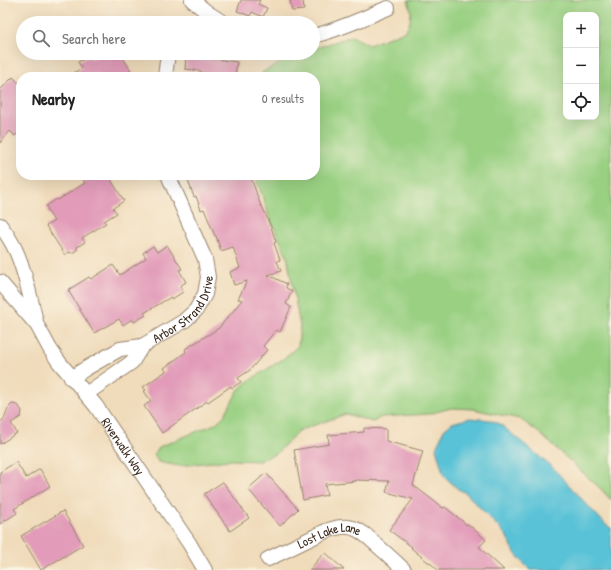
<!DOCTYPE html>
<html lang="en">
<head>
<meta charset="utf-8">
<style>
	:root { --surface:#fff; --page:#f2f2f2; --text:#222; --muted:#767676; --line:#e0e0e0 }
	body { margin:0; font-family:"Patrick Hand",sans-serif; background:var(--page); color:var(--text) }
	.controls { position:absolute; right:12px; top:12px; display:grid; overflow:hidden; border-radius:8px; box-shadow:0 4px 16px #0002 }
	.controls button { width:36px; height:36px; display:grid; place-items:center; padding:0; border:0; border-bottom:1px solid var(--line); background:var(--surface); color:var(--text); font:20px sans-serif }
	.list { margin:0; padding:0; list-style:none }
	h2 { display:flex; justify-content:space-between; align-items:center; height:52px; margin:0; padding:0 16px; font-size:17px }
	h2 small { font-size:13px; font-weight:400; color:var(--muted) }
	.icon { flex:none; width:22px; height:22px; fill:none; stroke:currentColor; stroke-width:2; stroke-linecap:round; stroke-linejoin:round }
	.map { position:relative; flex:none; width:611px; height:570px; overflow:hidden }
	.search { position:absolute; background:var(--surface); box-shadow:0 4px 16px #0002; left:16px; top:16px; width:304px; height:44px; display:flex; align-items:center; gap:10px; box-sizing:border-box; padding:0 14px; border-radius:22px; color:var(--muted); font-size:15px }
	.panel { position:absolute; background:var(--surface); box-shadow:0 4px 16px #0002; left:16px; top:72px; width:304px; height:108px; border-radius:16px }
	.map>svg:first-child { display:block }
</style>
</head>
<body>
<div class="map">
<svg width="611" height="570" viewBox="0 0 611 570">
	<rect width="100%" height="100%" fill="#fcf5e5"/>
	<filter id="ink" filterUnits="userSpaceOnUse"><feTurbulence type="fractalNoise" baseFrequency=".025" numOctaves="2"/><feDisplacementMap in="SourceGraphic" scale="8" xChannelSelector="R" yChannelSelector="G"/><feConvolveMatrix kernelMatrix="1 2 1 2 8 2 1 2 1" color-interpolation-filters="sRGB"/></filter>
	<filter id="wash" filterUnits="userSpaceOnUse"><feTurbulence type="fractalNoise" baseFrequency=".012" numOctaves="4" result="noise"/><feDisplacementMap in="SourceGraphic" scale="16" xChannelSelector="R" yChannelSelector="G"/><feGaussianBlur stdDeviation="0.9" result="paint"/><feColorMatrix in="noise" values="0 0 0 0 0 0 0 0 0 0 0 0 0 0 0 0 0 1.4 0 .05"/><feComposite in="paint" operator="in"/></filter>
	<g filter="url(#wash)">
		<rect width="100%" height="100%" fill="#f0dcbb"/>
		<path fill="#99d082" stroke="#6a7d50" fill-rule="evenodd" d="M 408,0 L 611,0 L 611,500 L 602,490 L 538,432 L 520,419 L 473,409 L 451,408 L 429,414 L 381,417 L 373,422 L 346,414 L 298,431 L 277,453 L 259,461 L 229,460 L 179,466 L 158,462 L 154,454 L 161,446 L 215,424 L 224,416 L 239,389 L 247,382 L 283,359 L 298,346 L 300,326 L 287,256 L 271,221 L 255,175 L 315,175 L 315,77 L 260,77 L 263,72 L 291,57 L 303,53 L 313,53 L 313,49 L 352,36 L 369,45 L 405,31 L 410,22 L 411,11 ZM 566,15 L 596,15 L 596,117 L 566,117 Z"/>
		<polygon fill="#5ac2d7" stroke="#4a767a" points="470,418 490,420 500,424 553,468 606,525 611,528 611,570 531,570 528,568 515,553 506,535 466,493 458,489 444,476 436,448 444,430 452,423"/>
		<g id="blocks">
			<g fill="#e29cb9">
				<polygon points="241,0 260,0 258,4 267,8 263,17 252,12 250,16 237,11"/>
				<polygon points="290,0 303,0 304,10 292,11"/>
				<polygon points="101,53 120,53 135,77 67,77 82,68 78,62 90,56 91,59"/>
				<polygon points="186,55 237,62 235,77 200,77 201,71 185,69"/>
				<polygon points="13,77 21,85 21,130 15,136 10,131 0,143 0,90"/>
				<polygon points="80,175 105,175 108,180 110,178 124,201 113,208 117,213 104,221 106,223 82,238 85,242 77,247 77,250 72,253 69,252 65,255 46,226 54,221 47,210 48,209 46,206 57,199 58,200 85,183"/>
				<polygon points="186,175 250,175 261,206 262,206 271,227 276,242 274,243 280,260 277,261 281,271 268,275 287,284 286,288 292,291 286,304 291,307 280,332 276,330 263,346 267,350 250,370 238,378 241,382 232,388 231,386 208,402 207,401 162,433 144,406 151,401 144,391 146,390 143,387 166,371 164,368 186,352 185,349 219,328 242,300 238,299 247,281 234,285 230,272 240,268 233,247 221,251 216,236 215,236 204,209 201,210 196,196 194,197"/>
				<polygon points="167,245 182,269 179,270 186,282 180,286 183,292 172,299 171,297 144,313 146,315 134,322 132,319 123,325 119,319 94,333 68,290 89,277 91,279 113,265 120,275 146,258 143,253 153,246 157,252"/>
				<polygon points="12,404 18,405 22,411 21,417 11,423 17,433 0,444 0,422 4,419 8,408"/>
				<polygon points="364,428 386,429 386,441 423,451 413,485 443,508 445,507 467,525 468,524 486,540 479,547 504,570 438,570 429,562 428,562 411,548 412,547 389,530 413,499 386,492 389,481 355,480 356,481 325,484 327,495 303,500 294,450 329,444 328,435 364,432"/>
				<polygon points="16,462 26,478 40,469 50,486 14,509 17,513 0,524 0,472"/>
				<polygon points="266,473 298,509 280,526 248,489"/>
				<polygon points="223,482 249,518 230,531 204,494"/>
				<polygon points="63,511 83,545 41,570 21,536"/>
				<polygon points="325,552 344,570 309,570"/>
			</g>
		</g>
	</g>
	<g filter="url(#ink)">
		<use href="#blocks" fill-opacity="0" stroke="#96836c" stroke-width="1"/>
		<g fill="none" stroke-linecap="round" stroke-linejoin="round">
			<defs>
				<g id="street">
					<polyline points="192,0 208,13 224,23"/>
					<path d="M 313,36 C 339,30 363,18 388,8"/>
					<polyline points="165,77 168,53"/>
					<path d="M 0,225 C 6,233 12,242 16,251 C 26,273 30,298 36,321"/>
					<path id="s1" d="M 0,282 L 37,325 L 50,349 L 59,362 L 96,406 L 189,543 L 205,570"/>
					<path id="s2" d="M 71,378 L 85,369 L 120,349 L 142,346 L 184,321 L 196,310 L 205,294 L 208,277 L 205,259 L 168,175"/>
					<polyline points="86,394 132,362 142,346"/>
					<path id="s3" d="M 268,559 L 326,531 C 335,528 344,525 353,528 C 363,531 371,540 379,547 C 387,554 396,562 404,570"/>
				</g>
			</defs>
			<use href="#street" stroke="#96836c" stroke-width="16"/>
			<use href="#street" stroke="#fff" stroke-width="14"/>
		</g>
	</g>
	<g text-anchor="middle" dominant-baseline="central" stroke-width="4" stroke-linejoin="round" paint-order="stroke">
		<g font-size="13" fill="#3b2a1e" stroke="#fcf5e5">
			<text stroke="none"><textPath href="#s2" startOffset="137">Arbor Strand Drive</textPath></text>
			<text stroke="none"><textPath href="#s1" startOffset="206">Riverwalk Way</textPath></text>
			<text stroke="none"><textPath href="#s3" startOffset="67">Lost Lake Lane</textPath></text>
		</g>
	</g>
</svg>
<div class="controls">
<button>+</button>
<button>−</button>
<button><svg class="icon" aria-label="locate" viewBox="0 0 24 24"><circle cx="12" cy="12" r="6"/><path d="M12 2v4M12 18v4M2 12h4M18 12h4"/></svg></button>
</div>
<div class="search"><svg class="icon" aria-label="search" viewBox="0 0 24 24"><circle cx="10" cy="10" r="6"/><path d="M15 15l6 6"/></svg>Search here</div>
<section class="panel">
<h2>Nearby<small>0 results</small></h2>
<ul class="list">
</ul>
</section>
</div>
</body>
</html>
